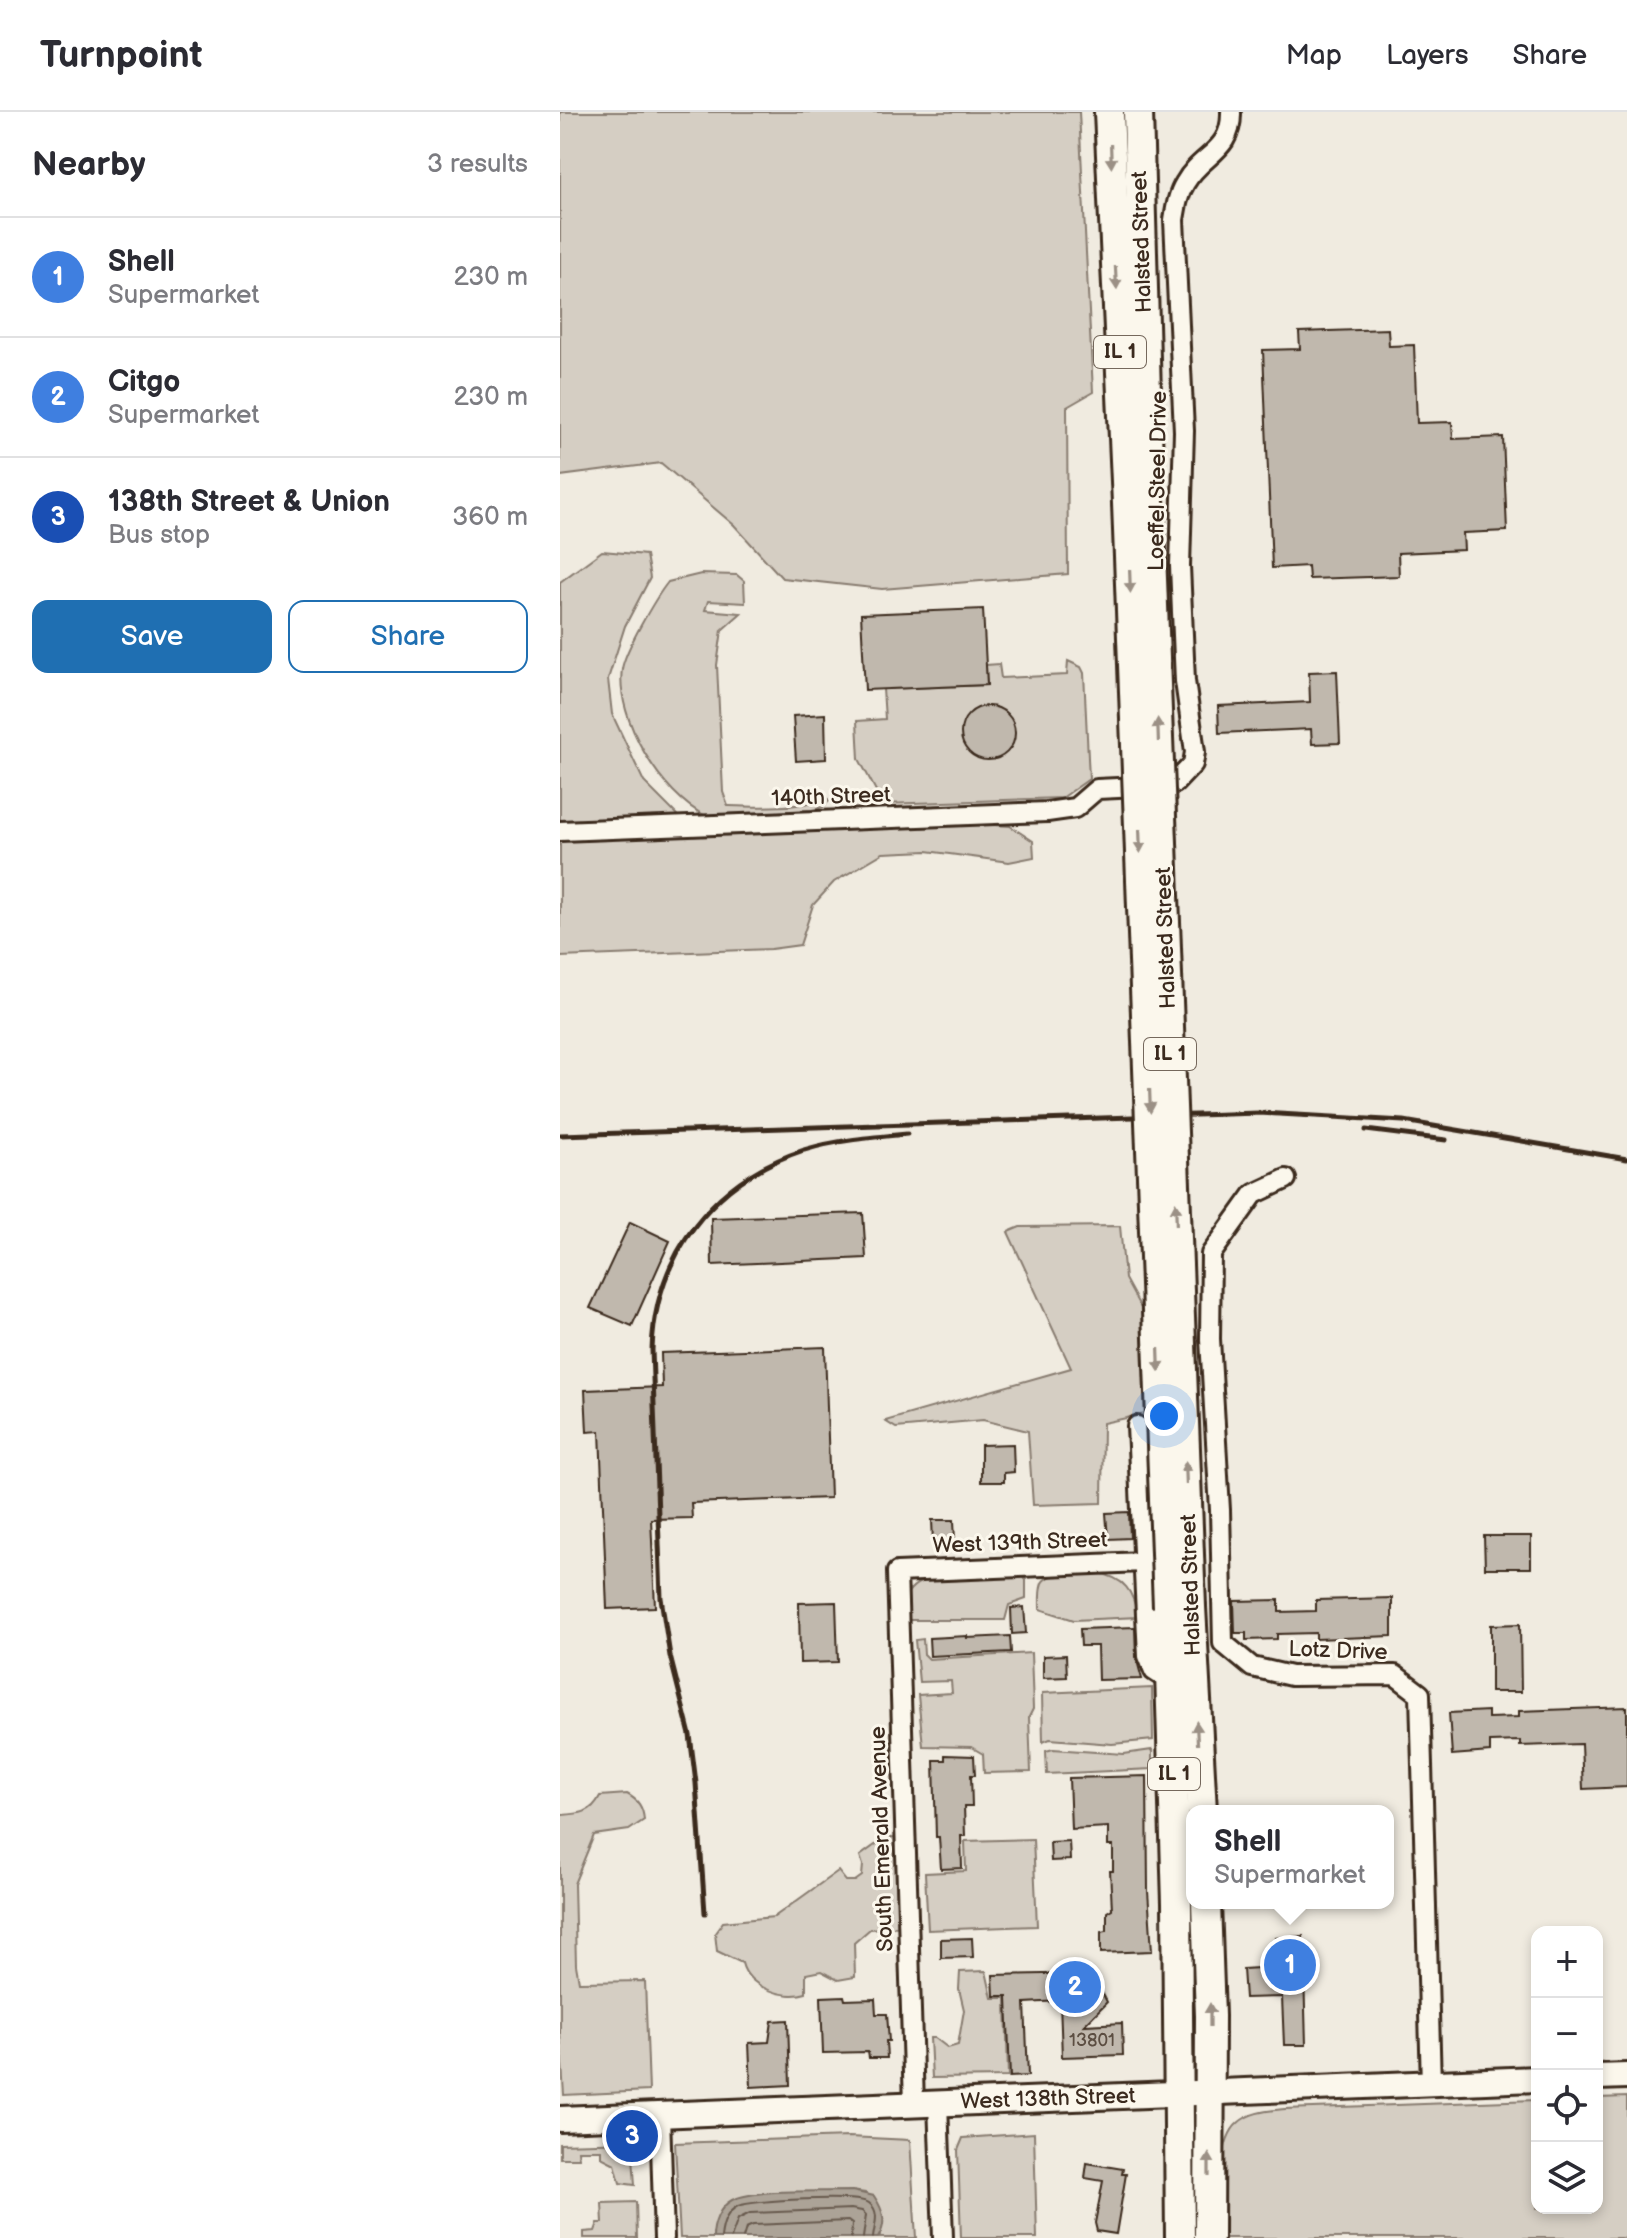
<!DOCTYPE html>
<html lang="en">
<head>
<meta charset="utf-8">
<style>
	:root { --surface:#fff; --page:#f2f2f3; --text:#2b2b33; --muted:#7c7c81; --line:#e1e1e2; --accent:#1f6fb2 }
	body { margin:0; font-family:"Balsamiq Sans",sans-serif; background:var(--page); color:var(--text) }
	.controls { position:absolute; right:24px; bottom:24px; display:grid; overflow:hidden; border-radius:16px; box-shadow:0 4px 12px #0003 }
	.controls button { width:72px; height:72px; display:grid; place-items:center; padding:0; border:0; border-bottom:2px solid var(--line); background:var(--surface); color:var(--text); font:40px sans-serif }
	.you { position:absolute; left:604px; top:1304px; width:28px; height:28px; margin:-20px; border:6px solid #fff; border-radius:50%; background:#1a73e8; box-shadow:0 0 0 12px #1a73e833 }
	.badge { display:grid; place-items:center; width:52px; height:52px; border-radius:50%; background:var(--accent); color:#fff; font-size:26px; font-weight:700 }
	.pin { position:absolute; translate:-50% -50%; border:4px solid #fff; box-shadow:0 2px 8px #0006 }
	.popup { position:absolute; left:626px; top:1693px; width:208px; height:104px; box-sizing:border-box; display:grid; place-content:center; border-radius:16px; background:var(--surface); filter:drop-shadow(0 2px 6px #0005); font-size:26px; white-space:nowrap; color:var(--muted) }
	.popup b { font-size:30px; color:var(--text) }
	.popup::after { content:''; position:absolute; left:50%; top:100%; margin-left:-16px; border:16px solid transparent; border-top-color:var(--surface) }
	.list { margin:0; padding:0; list-style:none }
	h2 { display:flex; justify-content:space-between; align-items:center; height:104px; margin:0; padding:0 32px; font-size:34px }
	h2 small { font-size:26px; font-weight:400; color:var(--muted) }
	.list li { display:grid; grid-template-columns:52px 1fr auto; gap:24px; align-items:center; box-sizing:border-box; height:120px; padding:0 32px; border-top:2px solid var(--line) }
	.list b { display:block; font-size:30px; white-space:nowrap }
	.list p { margin:0; font-size:26px; white-space:nowrap; color:var(--muted) }
	.list em { font-size:26px; font-style:normal; color:var(--muted) }
	.actions { display:flex; gap:16px; padding:24px 32px }
	.actions a { flex:1; padding:18px 0; border:2px solid var(--accent); border-radius:16px; text-align:center; font-size:28px; color:var(--accent) }
	.actions .main { background:var(--accent); color:#fff }
	.icon { flex:none; width:44px; height:44px; fill:none; stroke:currentColor; stroke-width:2; stroke-linecap:round; stroke-linejoin:round }
	.map { position:relative; flex:none; width:1067px; height:2126px; overflow:hidden }
	header { display:flex; align-items:center; gap:48px; box-sizing:border-box; height:112px; padding:0 40px; background:var(--surface); border-bottom:2px solid var(--line) }
	header strong { font-size:38px }
	nav { display:flex; gap:44px; margin-inline-start:auto; font-size:28px }
	main { display:flex }
	aside { flex:1; background:var(--surface) }
	.map>svg:first-child { display:block }
</style>
</head>
<body>
<header>
<strong>Turnpoint</strong>
<nav><a>Map</a><a>Layers</a><a>Share</a></nav>
</header>
<main>
<aside>
<h2>Nearby<small>3 results</small></h2>
<ul class="list">
<li><span class="badge" style="background:#3f7fe0">1</span><div><b>Shell</b><p>Supermarket</p></div><em>230 m</em></li>
<li><span class="badge" style="background:#3f7fe0">2</span><div><b>Citgo</b><p>Supermarket</p></div><em>230 m</em></li>
<li><span class="badge" style="background:#1a4fb4">3</span><div><b>138th Street &amp; Union</b><p>Bus stop</p></div><em>360 m</em></li>
</ul>
<div class="actions"><a class="main">Save</a><a>Share</a></div>
</aside>
<div class="map">
<svg width="1067" height="2126" viewBox="0 0 1067 2126">
	<rect width="100%" height="100%" fill="#f0ebe0"/>
	<filter id="ink" filterUnits="userSpaceOnUse"><feTurbulence type="fractalNoise" baseFrequency=".0125" numOctaves="2"/><feDisplacementMap in="SourceGraphic" scale="16" xChannelSelector="R" yChannelSelector="G"/><feConvolveMatrix kernelMatrix="1 2 1 2 8 2 1 2 1" color-interpolation-filters="sRGB"/></filter>
	<g filter="url(#ink)">
		<g fill="#d5cec3" stroke="#887c70" stroke-width="2">
			<polygon points="0,0 519,0 533,280 507,295 508,462 322,477 222,466 174,413 101,351 0,364"/>
			<polygon points="42,439 86,443 90,466 65,514 48,567 52,602 84,670 119,705 0,709 0,470"/>
			<path d="M 141,462 L 177,463 L 184,469 L 185,491 L 148,489 L 145,498 L 181,501 L 162,518 L 157,553 L 163,680 L 168,694 C 195,695 243,697 267,685 L 269,689 L 263,695 L 252,698 L 146,704 C 102,683 55,607 62,557 C 65,538 96,485 108,470 Z"/>
			<polygon points="508,549 521,555 524,561 529,667 502,686 323,692 299,647 297,609 325,607 323,577 427,573 426,553 439,552 441,566 507,563"/>
			<polygon points="385,710 450,714 473,729 474,745 449,750 367,739 323,741 274,770 253,793 240,833 211,837 0,845 0,727"/>
			<polygon points="560,1114 565,1167 582,1198 585,1302 543,1311 542,1391 473,1393 468,1319 423,1308 336,1316 325,1309 511,1256 448,1120 460,1115"/>
			<path d="M 538,1461 C 565,1466 573,1479 578,1505 L 514,1508 L 480,1497 C 480,1490 479,1479 482,1471 C 487,1459 525,1461 538,1461 Z"/>
			<path d="M 430,1462 L 462,1464 L 466,1468 L 466,1487 L 449,1493 L 445,1508 L 347,1508 C 347,1503 344,1495 345,1489 C 350,1458 407,1463 430,1462 Z"/>
			<polygon points="363,1527 364,1542 369,1547 471,1541 473,1597 469,1605 471,1660 424,1661 423,1642 411,1635 363,1634 358,1583 392,1581 391,1569 359,1570 355,1528"/>
			<polygon points="592,1576 593,1628 552,1632 490,1627 483,1630 482,1581"/>
			<polygon points="493,1637 564,1642 592,1638 592,1657 487,1662 486,1639"/>
			<path d="M 67,1682 C 78,1688 83,1695 84,1708 L 69,1718 L 34,1723 L 14,1772 L 16,1853 L 19,1870 L 85,1869 L 89,1979 L 4,1983 L 0,1921 L 0,1703 C 19,1702 31,1702 40,1684 Z"/>
			<path d="M 326,1725 L 338,1727 L 342,1814 L 310,1817 L 294,1831 L 295,1865 L 278,1868 L 261,1859 L 246,1862 L 246,1881 C 224,1888 188,1875 182,1851 L 157,1839 L 155,1821 L 163,1810 L 214,1805 L 278,1759 L 286,1769 L 295,1769 L 302,1764 L 303,1753 L 300,1744 Z"/>
			<polygon points="473,1727 477,1814 368,1818 365,1761 406,1759 405,1729"/>
			<polygon points="426,1859 432,1886 446,1886 448,1965 372,1966 370,1926 375,1926 388,1936 398,1933 404,1898 399,1877 400,1860"/>
			<path d="M 1067,1985 L 1067,2126 L 660,2126 C 661,2098 655,2030 678,2011 C 691,1999 709,1999 725,1997 L 977,1988 L 977,2096 L 1037,2096 L 1037,1986 Z"/>
			<polygon points="474,2021 477,2126 401,2126 398,2038 403,2026"/>
			<polygon points="289,2025 350,2028 356,2126 318,2126 320,2124 305,2081 292,2079 198,2082 153,2121 153,2126 120,2126 115,2031"/>
			<polygon points="72,2030 75,2073 60,2071 55,2052 41,2045 41,2038 18,2038 19,2046 0,2046 0,2032"/>
			<polygon points="76,2090 77,2126 24,2126 24,2120 35,2119 38,2111 43,2111 42,2091"/>
		</g>
		<path fill="#aca397" stroke="#7f7367" stroke-width="2" d="M 292,2079 L 314,2084 C 324,2099 327,2111 318,2126 L 153,2126 C 153,2112 159,2095 172,2088 C 196,2076 263,2080 292,2079 Z"/>
		<g fill="none" stroke-linecap="round" stroke-linejoin="round">
			<g stroke="#685a4e" stroke-width="2">
				<path d="M 161,2126 C 162,2114 166,2100 178,2094 C 191,2088 298,2083 309,2091 C 321,2100 314,2114 313,2126"/>
				<polyline points="171,2126 178,2107 190,2101 291,2097 302,2099 306,2103 303,2126"/>
				<polyline points="183,2126 186,2116 193,2113 288,2109 292,2112 291,2126"/>
			</g>
		</g>
		<g fill="#c0b8ad" stroke="#3b2a1e" stroke-width="2">
			<polygon points="828,217 829,234 854,233 857,311 892,310 893,327 943,325 947,419 903,421 904,438 838,441 839,464 749,467 748,454 712,456 703,238 740,237 739,220"/>
			<polygon points="423,497 427,573 305,578 301,502"/>
			<polygon points="777,559 780,631 752,632 751,617 659,621 658,594 750,590 749,560"/>
			<circle cx="428" cy="621" r="27"/>
			<polygon points="265,602 266,647 236,649 233,604"/>
			<polygon points="303,1101 306,1146 152,1153 151,1106"/>
			<polygon points="70,1110 110,1129 72,1214 30,1196"/>
			<polygon points="265,1235 270,1386 131,1391 132,1406 91,1407 95,1495 47,1497 40,1319 27,1320 25,1278 102,1275 101,1241"/>
			<polygon points="453,1332 454,1360 444,1361 444,1370 421,1370 421,1333"/>
			<polygon points="569,1400 570,1426 548,1427 546,1401"/>
			<polygon points="372,1408 394,1408 395,1429 373,1430"/>
			<polygon points="924,1424 971,1424 971,1456 925,1456"/>
			<polygon points="832,1486 832,1524 756,1527 756,1521 717,1522 717,1527 686,1528 686,1521 675,1521 674,1489 719,1488 719,1500 756,1499 756,1488"/>
			<polygon points="276,1490 278,1550 240,1551 239,1491"/>
			<polygon points="464,1495 466,1521 452,1522 451,1496"/>
			<polygon points="960,1512 961,1580 931,1580 931,1513"/>
			<polygon points="575,1515 576,1545 582,1567 538,1568 537,1534 521,1534 520,1517"/>
			<polygon points="407,1524 407,1526 450,1524 451,1540 370,1544 369,1526"/>
			<polygon points="506,1543 507,1565 483,1566 483,1544"/>
			<polygon points="1067,1595 1067,1675 1023,1677 1021,1632 960,1634 960,1629 930,1630 930,1640 892,1643 889,1601 928,1599 928,1606 959,1605 959,1599"/>
			<polygon points="385,1643 414,1644 415,1663 411,1663 412,1694 404,1694 405,1724 401,1724 402,1756 381,1757 379,1725 376,1725 374,1648 385,1648"/>
			<polygon points="587,1664 588,1779 592,1839 541,1841 541,1820 547,1819 547,1800 552,1797 550,1759 553,1759 553,1734 548,1734 548,1715 511,1717 509,1666"/>
			<polygon points="509,1729 510,1748 491,1749 490,1730"/>
			<polygon points="743,1824 746,1933 724,1933 722,1885 685,1886 683,1857 716,1855 716,1826"/>
			<polygon points="412,1826 413,1845 381,1846 381,1827"/>
			<polygon points="532,1861 547,1890 524,1913 562,1911 563,1943 502,1945 500,1889 465,1891 468,1964 450,1965 447,1884 434,1884 433,1863"/>
			<polygon points="284,1884 285,1888 315,1887 316,1902 327,1902 329,1929 326,1929 327,1946 309,1946 308,1940 263,1941 261,1885"/>
			<polygon points="228,1908 230,1973 191,1975 189,1931 209,1930 212,1909"/>
			<polygon points="527,2051 563,2057 562,2062 566,2062 556,2122 537,2119 535,2111 543,2069 525,2066"/>
		</g>
		<g fill="none" stroke-linecap="round" stroke-linejoin="round">
			<defs>
				<g id="street">
					<path d="M 0,719 L 487,700 L 515,696 L 537,677 L 599,674 L 615,671 L 633,652 L 635,640 L 625,569 L 620,454 L 624,319 L 614,108 C 616,95 618,82 625,71 C 641,42 672,40 671,0"/>
					<polyline points="726,1067 694,1082 651,1142 650,1227 660,1398 663,1531 692,1555 731,1564 835,1563 860,1582 871,1972"/>
					<polyline points="577,1314 588,1544 594,1559 611,1570"/>
					<polyline points="378,1991 383,2126"/>
					<polyline points="354,1992 337,1460 584,1450"/>
					<polyline points="100,2003 104,2126"/>
				</g>
				<g id="secondary">
					<polyline points="1037,1965 1067,1964"/>
					<polyline points="0,2007 977,1967"/>
				</g>
				<g id="primary">
					<polyline points="549,0 567,391"/>
					<polyline points="578,0 589,388"/>
					<polyline points="608,1495 617,1791 620,2126"/>
					<polyline points="631,1495 642,1699"/>
					<polyline points="646,1791 650,1904 649,2126"/>
				</g>
			</defs>
			<use href="#street" stroke="#3b2a1e" stroke-width="24"/>
			<use href="#secondary" stroke="#3b2a1e" stroke-width="30"/>
			<use href="#primary" stroke="#3b2a1e" stroke-width="34"/>
			<use href="#street" stroke="#fbf7ec" stroke-width="18"/>
			<use href="#secondary" stroke="#fbf7ec" stroke-width="24"/>
			<use href="#primary" stroke="#fbf7ec" stroke-width="28"/>
			<g stroke="#3b2a1e" stroke-width="5">
				<polyline points="806,1018 886,1028"/>
				<polyline points="0,1023 699,1001 844,1009 1067,1047"/>
				<path d="M 145,1801 L 136,1671 L 130,1623 L 110,1544 L 101,1486 L 92,1238 C 95,1143 153,1068 244,1038 C 277,1028 313,1025 347,1022"/>
			</g>
			<defs>
				<g id="primary-bridge">
					<polyline points="589,388 631,1495"/>
					<polyline points="567,391 608,1495"/>
				</g>
			</defs>
			<use href="#primary-bridge" stroke="#3b2a1e" stroke-width="34" stroke-linecap="butt"/>
			<use href="#primary-bridge" stroke="#fbf7ec" stroke-width="28"/>
		</g>
		<defs><path id="oneway-solid" d="M-6-.8H1V-3.2L6.5 0L1 3.2V.8H-6Z" transform="scale(2)"/></defs>
		<g fill="#9b9085">
			<use href="#oneway-solid" transform="translate(551 44) rotate(88)"/>
			<use href="#oneway-solid" transform="translate(556 166) rotate(87)"/>
			<use href="#oneway-solid" transform="translate(570 469) rotate(88)"/>
			<use href="#oneway-solid" transform="translate(598 618) rotate(-92)"/>
			<use href="#oneway-solid" transform="translate(580 729) rotate(88)"/>
			<use href="#oneway-solid" transform="translate(590 989) rotate(88)"/>
			<use href="#oneway-solid" transform="translate(616 1102) rotate(-92)"/>
			<use href="#oneway-solid" transform="translate(599 1248) rotate(88)"/>
			<use href="#oneway-solid" transform="translate(626 1361) rotate(-92)"/>
			<use href="#oneway-solid" transform="translate(637 1621) rotate(-93)"/>
			<use href="#oneway-solid" transform="translate(650 1903) rotate(-90)"/>
			<use href="#oneway-solid" transform="translate(649 2053) rotate(-90)"/>
		</g>
	</g>
	<g text-anchor="middle" dominant-baseline="central" stroke-width="6" stroke-linejoin="round" paint-order="stroke">
		<g font-size="18" fill="#5c4e42">
			<text x="532" y="1928">13801</text>
		</g>
		<g fill="#fbf7ec" stroke="#75685c" stroke-width="2">
			<rect x="534" y="224" width="52" height="32" rx="6"/>
			<rect x="584" y="926" width="52" height="32" rx="6"/>
			<rect x="588" y="1646" width="52" height="32" rx="6"/>
		</g>
		<g font-size="20" font-weight="bold" fill="#3b2a1e">
			<text x="560" y="240">IL 1</text>
			<text x="610" y="942">IL 1</text>
			<text x="614" y="1662">IL 1</text>
		</g>
		<g font-size="22" fill="#3b2a1e" stroke="#fbf7ec">
			<text transform="translate(582 130) rotate(-92)">Halsted Street</text>
			<text transform="translate(598 369) rotate(-89)">Loeffel Steel Drive</text>
			<text transform="translate(271 685) rotate(-2)">140th Street</text>
			<text transform="translate(606 826) rotate(-92)">Halsted Street</text>
			<text transform="translate(460 1431) rotate(-2)">West 139th Street</text>
			<text transform="translate(631 1473) rotate(-92)">Halsted Street</text>
			<text transform="translate(778 1539) rotate(2)">Lotz Drive</text>
			<text transform="translate(322 1727) rotate(-92)">South Emerald Avenue</text>
			<text transform="translate(488 1987) rotate(-2)">West 138th Street</text>
		</g>
	</g>
</svg>
<div class="controls">
<button>+</button>
<button>−</button>
<button><svg class="icon" aria-label="locate" viewBox="0 0 24 24"><circle cx="12" cy="12" r="6"/><path d="M12 2v4M12 18v4M2 12h4M18 12h4"/></svg></button>
<button><svg class="icon" aria-label="layers" viewBox="0 0 24 24"><path d="M12 4l9 5-9 5-9-5zM3 14l9 5 9-5"/></svg></button>
</div>
<div class="you"></div>
<div class="pin badge" style="left:730px;top:1853px;background:#3f7fe0">1</div>
<div class="popup"><b>Shell</b>Supermarket</div>
<div class="pin badge" style="left:515px;top:1875px;background:#3f7fe0">2</div>
<div class="pin badge" style="left:72px;top:2024px;background:#1a4fb4">3</div>
</div>
</main>
</body>
</html>
